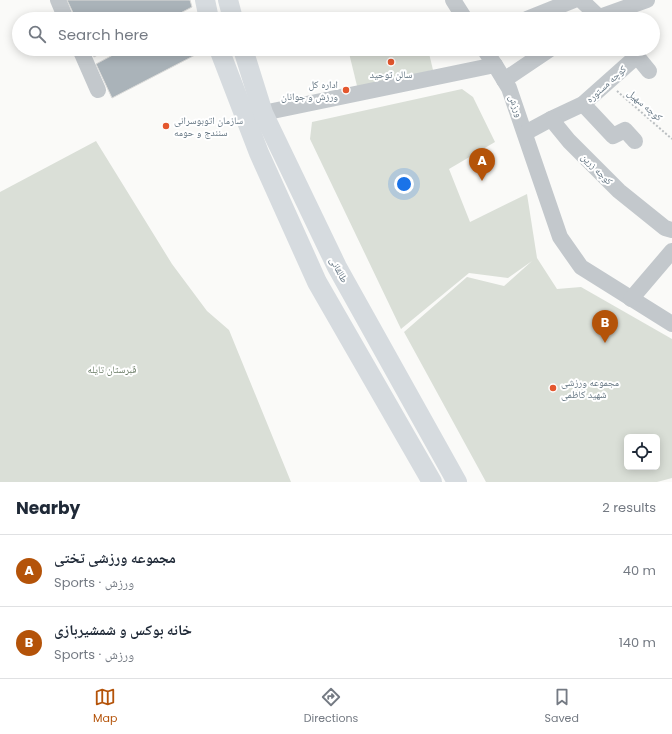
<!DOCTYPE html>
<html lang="en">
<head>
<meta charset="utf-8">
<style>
	:root { --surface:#fff; --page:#f6f6f7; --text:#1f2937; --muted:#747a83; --line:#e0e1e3; --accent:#b45309 }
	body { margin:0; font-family:Poppins,"Noto Naskh Arabic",sans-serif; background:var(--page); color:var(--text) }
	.controls { position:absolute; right:12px; bottom:12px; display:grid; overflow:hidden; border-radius:6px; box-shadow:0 2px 10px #0003 }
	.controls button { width:36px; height:36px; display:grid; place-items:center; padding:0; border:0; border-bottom:1px solid var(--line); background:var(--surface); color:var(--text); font:20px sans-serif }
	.you { position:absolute; left:404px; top:184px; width:14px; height:14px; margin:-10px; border:3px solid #fff; border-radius:50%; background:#1a73e8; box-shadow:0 0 0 6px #1a73e833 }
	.badge { display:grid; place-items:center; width:26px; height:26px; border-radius:50%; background:var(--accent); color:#fff; font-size:13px; font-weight:700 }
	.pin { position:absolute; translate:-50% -33px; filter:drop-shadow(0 1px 2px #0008) }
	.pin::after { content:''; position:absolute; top:21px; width:14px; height:12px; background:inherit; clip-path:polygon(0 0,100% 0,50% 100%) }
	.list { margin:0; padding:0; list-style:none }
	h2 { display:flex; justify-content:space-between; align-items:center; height:52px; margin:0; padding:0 16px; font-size:17px }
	h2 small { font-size:13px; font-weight:400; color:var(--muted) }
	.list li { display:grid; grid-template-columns:26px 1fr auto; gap:12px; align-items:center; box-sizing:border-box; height:72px; padding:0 16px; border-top:1px solid var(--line) }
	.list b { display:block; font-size:15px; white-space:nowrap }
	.list p { margin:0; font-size:13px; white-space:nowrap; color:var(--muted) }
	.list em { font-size:13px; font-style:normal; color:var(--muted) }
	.icon { flex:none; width:22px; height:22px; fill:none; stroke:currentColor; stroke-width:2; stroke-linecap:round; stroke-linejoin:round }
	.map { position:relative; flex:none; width:672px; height:482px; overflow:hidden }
	.search { position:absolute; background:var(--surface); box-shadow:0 2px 10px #0003; left:12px; right:12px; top:12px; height:44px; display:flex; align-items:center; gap:10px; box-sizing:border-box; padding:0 14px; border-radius:22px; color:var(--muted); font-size:15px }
	.sheet { height:196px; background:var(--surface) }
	nav { display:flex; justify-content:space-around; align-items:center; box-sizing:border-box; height:56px; border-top:1px solid var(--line); background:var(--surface); font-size:11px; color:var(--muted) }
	nav a { display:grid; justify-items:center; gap:2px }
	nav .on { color:var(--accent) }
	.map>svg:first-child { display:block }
</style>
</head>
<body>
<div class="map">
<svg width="672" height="482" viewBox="0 0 672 482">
	<rect width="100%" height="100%" fill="#fafaf8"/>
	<g fill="#dadfd7" fill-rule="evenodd">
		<polygon points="363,49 428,49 433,70 358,90 349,53"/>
		<path d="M 462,89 L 473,97 L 495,142 L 449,169 L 470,222 L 527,194 L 537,258 L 557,289 L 581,287 L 672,339 L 672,478 L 657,482 L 486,482 L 404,332 L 467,277 L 504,286 L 532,261 L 508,278 L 469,273 L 401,329 L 310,139 L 312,122 ZM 627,437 L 657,437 L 657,467 L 627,467 Z"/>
		<polygon points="96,141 172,264 207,311 229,330 291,482 0,482 0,192"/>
	</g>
	<g fill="#aab3b9" stroke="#dcdcda">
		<polygon points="67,0 190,0 192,7 169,19 76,19"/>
		<polygon points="90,49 109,49 94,57"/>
		<polygon points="124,49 198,49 199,53 112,98 96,64"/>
	</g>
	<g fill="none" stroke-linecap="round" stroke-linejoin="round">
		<polyline stroke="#bbbfc2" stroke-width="2" stroke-dasharray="2 2" stroke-linecap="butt" points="617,91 672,139"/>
		<g stroke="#c3c8cc" stroke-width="16">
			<polyline points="58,0 66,19"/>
			<polyline points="453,0 465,19"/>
			<polyline points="581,0 601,19"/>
			<polyline points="527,19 574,0"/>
			<polyline points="594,19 647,0"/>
			<polyline points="80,49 98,90"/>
			<polyline points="484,49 495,65"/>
			<polyline points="631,49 649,71"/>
			<polyline points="504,80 550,49"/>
			<polyline points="583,104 613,136 625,130 635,141"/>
			<polyline points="263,113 495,65 509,88 560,237 581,267 672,324"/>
			<polyline points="551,119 583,104 637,56"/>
			<polyline points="525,133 551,119 569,141 619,191 665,228 672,230"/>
			<polyline points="631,299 672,251"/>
		</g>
		<g stroke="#d6dbdf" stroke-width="20">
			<polyline points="205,0 209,19"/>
			<polyline points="228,0 233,19"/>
			<polyline points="219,49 259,153 317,282 432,482"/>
			<polyline points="243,49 263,113 337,267 457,482"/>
		</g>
	</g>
	<g fill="#e4572e" stroke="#fff" stroke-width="1.5">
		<circle cx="391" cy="62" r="4"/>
		<circle cx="346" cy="90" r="4"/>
		<circle cx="166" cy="126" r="4"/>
		<circle cx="553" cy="388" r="4"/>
	</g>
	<g text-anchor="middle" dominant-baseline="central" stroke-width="4" stroke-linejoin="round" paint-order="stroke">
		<g font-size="10" fill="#657683" stroke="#fff" text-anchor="start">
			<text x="391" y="74" text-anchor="middle">سالن توحید</text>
			<text x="338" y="84" text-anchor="end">اداره کل<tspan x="338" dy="12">ورزش و جوانان</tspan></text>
			<text x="174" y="120">سازمان اتوبوسرانی<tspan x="174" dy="12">سنندج و حومه</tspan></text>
			<text x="561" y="382">مجموعه ورزشی<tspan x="561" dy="12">شهید کاظمی</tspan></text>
		</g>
		<g font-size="10" fill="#657683" stroke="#fff">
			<text transform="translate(606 84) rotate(-42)">کوچه مستوره</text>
			<text transform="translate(645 105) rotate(41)">کوچه سهیل</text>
			<text transform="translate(516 106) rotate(70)">ورزش</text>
			<text transform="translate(597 169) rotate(45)">کوچه زرین</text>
			<text transform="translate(339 270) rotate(62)">طالقانی</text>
		</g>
		<g font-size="10" fill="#687a64" stroke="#fff">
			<text x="112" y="369">قبرستان تایله</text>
		</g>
	</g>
</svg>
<div class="controls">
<button><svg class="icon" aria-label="locate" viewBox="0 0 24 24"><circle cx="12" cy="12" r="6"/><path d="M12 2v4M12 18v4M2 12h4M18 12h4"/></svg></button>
</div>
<div class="you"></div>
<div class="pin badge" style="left:482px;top:181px">A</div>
<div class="pin badge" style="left:605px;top:343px">B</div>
<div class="search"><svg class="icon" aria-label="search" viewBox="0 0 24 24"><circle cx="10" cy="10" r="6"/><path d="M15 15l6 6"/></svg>Search here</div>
</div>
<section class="sheet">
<h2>Nearby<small>2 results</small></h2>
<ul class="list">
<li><span class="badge">A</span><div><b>مجموعه ورزشی تختی</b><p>Sports · ورزش</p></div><em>40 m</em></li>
<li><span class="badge">B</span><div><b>خانه بوکس و شمشیربازی</b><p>Sports · ورزش</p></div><em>140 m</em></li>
</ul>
</section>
<nav>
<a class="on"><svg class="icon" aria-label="map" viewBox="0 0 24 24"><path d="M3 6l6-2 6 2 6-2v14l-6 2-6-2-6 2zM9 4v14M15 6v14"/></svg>Map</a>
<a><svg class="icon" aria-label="directions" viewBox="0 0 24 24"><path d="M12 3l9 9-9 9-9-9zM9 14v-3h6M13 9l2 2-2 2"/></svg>Directions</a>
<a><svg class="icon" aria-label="saved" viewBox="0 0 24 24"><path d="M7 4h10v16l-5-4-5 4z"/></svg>Saved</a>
</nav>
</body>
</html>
